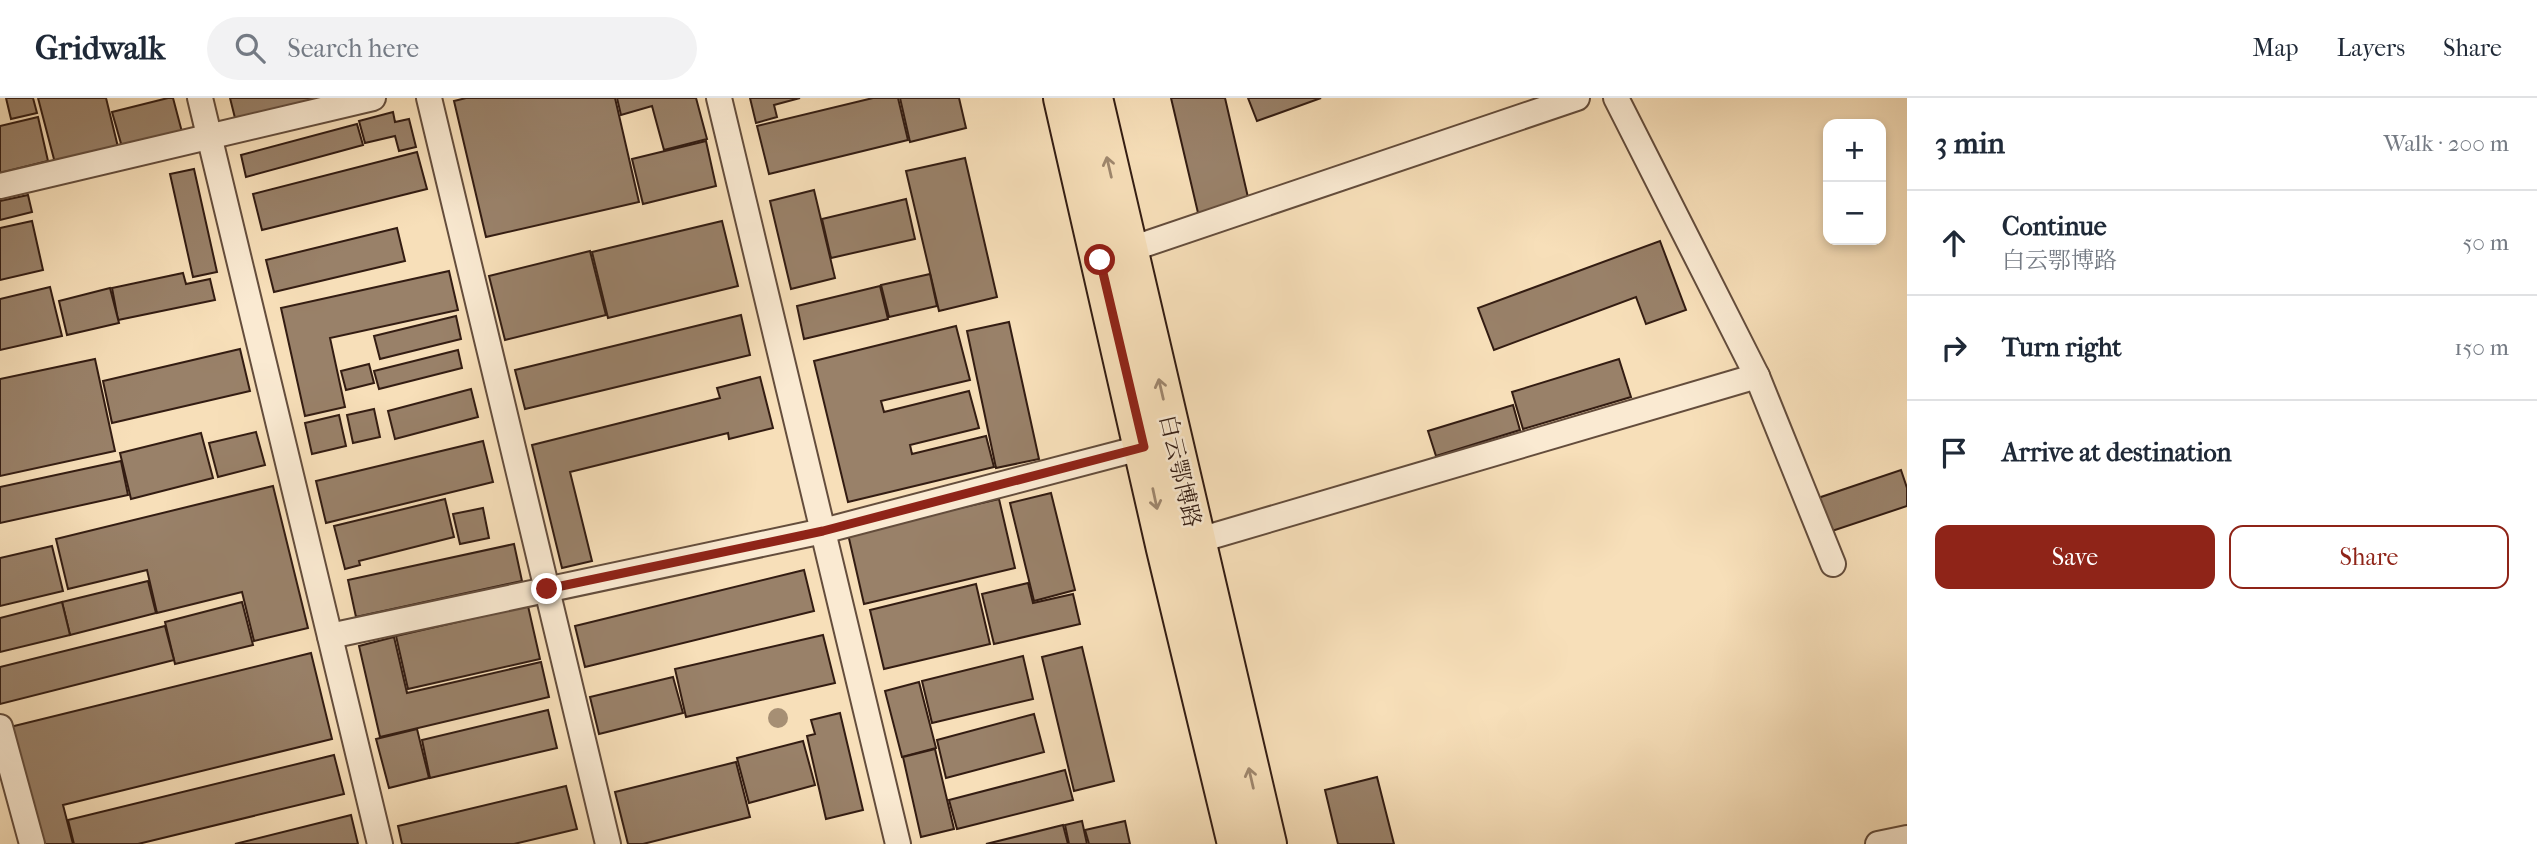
<!DOCTYPE html>
<html lang="en">
<head>
<meta charset="utf-8">
<style>
	:root { --surface:#fff; --page:#f2f2f3; --text:#1f2937; --muted:#747a83; --line:#e0e1e3; --accent:#8f2418 }
	body { margin:0; font-family:"IM FELL French Canon","Noto Serif SC",serif; background:var(--page); color:var(--text) }
	.controls { position:absolute; right:21px; top:21px; display:grid; overflow:hidden; border-radius:14px; box-shadow:0 4px 10px #0003 }
	.controls button { width:63px; height:63px; display:grid; place-items:center; padding:0; border:0; border-bottom:2px solid var(--line); background:var(--surface); color:var(--text); font:35px sans-serif }
	.stop { position:absolute; width:21px; height:21px; margin:-16px; border:5px solid #8f2418; border-radius:50%; background:#fff }
	.stop.end { background:#8f2418; border-color:#fff; box-shadow:0 2px 7px #0008 }
	.list { margin:0; padding:0; list-style:none }
	h2 { display:flex; justify-content:space-between; align-items:center; height:91px; margin:0; padding:0 28px; font-size:30px }
	h2 small { font-size:23px; font-weight:400; color:var(--muted) }
	.list li { display:grid; grid-template-columns:46px 1fr auto; gap:21px; align-items:center; box-sizing:border-box; height:105px; padding:0 28px; border-top:2px solid var(--line) }
	.list b { display:block; font-size:26px; white-space:nowrap }
	.list p { margin:0; font-size:23px; white-space:nowrap; color:var(--muted) }
	.list em { font-size:23px; font-style:normal; color:var(--muted) }
	.actions { display:flex; gap:14px; padding:21px 28px }
	.actions a { flex:1; padding:16px 0; border:2px solid var(--accent); border-radius:14px; text-align:center; font-size:24px; color:var(--accent) }
	.actions .main { background:var(--accent); color:#fff }
	.icon { flex:none; width:38px; height:38px; fill:none; stroke:currentColor; stroke-width:2; stroke-linecap:round; stroke-linejoin:round }
	.map { position:relative; flex:none; width:1907px; height:746px; overflow:hidden }
	header { display:flex; align-items:center; gap:42px; box-sizing:border-box; height:98px; padding:0 35px; background:var(--surface); border-bottom:2px solid var(--line) }
	header strong { font-size:33px }
	nav { display:flex; gap:38px; margin-inline-start:auto; font-size:24px }
	.search { width:490px; height:63px; background:var(--page); display:flex; align-items:center; gap:18px; box-sizing:border-box; padding:0 24px; border-radius:38px; color:var(--muted); font-size:26px }
	main { display:flex }
	aside { flex:1; background:var(--surface) }
	.map>svg:first-child { display:block }
</style>
</head>
<body>
<header>
<strong>Gridwalk</strong>
<div class="search"><svg class="icon" aria-label="search" viewBox="0 0 24 24"><circle cx="10" cy="10" r="6"/><path d="M15 15l6 6"/></svg>Search here</div>
<nav><a>Map</a><a>Layers</a><a>Share</a></nav>
</header>
<main>
<div class="map">
<svg width="1907" height="746" viewBox="0 0 1907 746">
	<rect width="100%" height="100%" fill="#f7dfb9"/>
	<filter id="stains"><feTurbulence type="fractalNoise" baseFrequency=".00286" numOctaves="4"/><feColorMatrix values="0 0 0 0 .2 0 0 0 0 .09 0 0 0 0 .02 0 0 0 .5 -.17"/></filter>
	<radialGradient id="worn" r=".72"><stop offset=".6" stop-color="#630" stop-opacity="0"/><stop offset="1" stop-color="#630" stop-opacity=".3"/></radialGradient>
	<g fill="#998169" stroke="#331c12" stroke-width="2">
		<polygon points="6,0 33,0 37,15 11,21"/>
		<polygon points="38,0 106,0 118,49 55,65"/>
		<polygon points="168,0 173,0 182,34 122,49 112,14"/>
		<polygon points="230,0 341,0 236,24"/>
		<polygon points="466,0 615,0 639,104 486,139 454,3"/>
		<polygon points="617,0 696,0 707,41 664,52 652,8 621,17"/>
		<polygon points="750,0 800,0 774,7 777,19 756,25"/>
		<polygon points="873,0 898,0 908,42 769,76 757,28"/>
		<polygon points="900,0 959,0 966,30 910,44"/>
		<polygon points="1171,0 1225,0 1250,108 1199,119"/>
		<polygon points="1248,0 1321,0 1257,23"/>
		<polygon points="393,14 395,24 409,21 416,49 399,53 395,38 365,45 359,23"/>
		<polygon points="38,19 48,63 0,75 0,28"/>
		<polygon points="357,26 363,47 246,79 241,57"/>
		<polygon points="706,43 716,88 643,106 632,61"/>
		<polygon points="417,54 427,91 262,132 253,96"/>
		<polygon points="965,60 997,199 939,213 906,73"/>
		<polygon points="194,71 217,174 193,179 170,76"/>
		<polygon points="814,92 835,180 791,191 770,103"/>
		<polygon points="28,97 32,114 0,122 0,103"/>
		<polygon points="906,101 915,141 831,160 822,121"/>
		<polygon points="32,123 43,172 0,182 0,130"/>
		<polygon points="722,123 738,188 608,220 592,154"/>
		<polygon points="397,130 405,163 274,194 266,162"/>
		<polygon points="1660,143 1686,212 1646,226 1636,199 1494,252 1478,210"/>
		<polygon points="590,153 606,217 505,242 489,178"/>
		<polygon points="449,173 458,212 330,240 345,309 305,318 281,210"/>
		<polygon points="183,175 186,186 210,181 215,202 118,222 112,190"/>
		<polygon points="930,176 937,208 889,219 881,187"/>
		<polygon points="880,188 888,221 804,241 797,208"/>
		<polygon points="50,189 62,238 0,252 0,201"/>
		<polygon points="110,190 119,225 67,237 59,203"/>
		<polygon points="741,217 750,257 525,311 515,272"/>
		<polygon points="456,218 461,241 380,261 374,238"/>
		<polygon points="1009,224 1039,361 996,370 967,233"/>
		<polygon points="956,228 970,282 881,303 884,314 969,293 979,330 910,347 912,356 986,338 994,369 848,404 814,263"/>
		<polygon points="240,251 250,293 112,325 103,283"/>
		<polygon points="458,252 462,270 379,291 374,273"/>
		<polygon points="95,261 115,353 0,378 0,281"/>
		<polygon points="1619,261 1631,299 1523,331 1512,294"/>
		<polygon points="369,266 374,285 346,292 341,273"/>
		<polygon points="760,279 773,330 729,341 728,335 570,374 592,463 562,470 532,347 720,300 717,290"/>
		<polygon points="471,291 478,319 395,341 388,313"/>
		<polygon points="1513,307 1520,332 1436,358 1428,333"/>
		<polygon points="374,311 380,339 353,345 347,317"/>
		<polygon points="339,317 346,348 312,356 305,325"/>
		<polygon points="256,334 265,367 218,379 209,345"/>
		<polygon points="201,335 213,380 131,401 120,355"/>
		<polygon points="483,343 493,384 326,425 316,383"/>
		<polygon points="121,363 128,397 0,425 0,389"/>
		<polygon points="1901,372 1907,390 1907,408 1829,434 1818,400"/>
		<polygon points="273,388 308,530 254,543 242,494 157,515 147,472 68,491 56,441"/>
		<polygon points="1051,395 1075,492 1034,503 1010,405"/>
		<polygon points="445,401 454,439 359,463 360,467 345,471 334,428"/>
		<polygon points="999,401 1015,470 864,506 848,436"/>
		<polygon points="483,410 489,440 460,446 453,416"/>
		<polygon points="514,446 522,483 356,519 348,482"/>
		<polygon points="52,448 63,493 0,508 0,460"/>
		<polygon points="804,472 814,513 585,569 575,528"/>
		<polygon points="148,483 156,515 70,537 62,504"/>
		<polygon points="1028,485 1033,505 1073,496 1080,526 994,546 982,496"/>
		<polygon points="976,486 990,546 884,571 870,512"/>
		<polygon points="62,504 70,537 0,554 0,520"/>
		<polygon points="242,504 253,547 175,566 165,524"/>
		<polygon points="528,508 540,561 408,591 396,538"/>
		<polygon points="165,528 174,562 0,606 0,569"/>
		<polygon points="823,537 835,585 686,619 675,571"/>
		<polygon points="394,539 407,595 541,564 549,599 380,639 359,548"/>
		<polygon points="1082,549 1114,683 1074,693 1042,559"/>
		<polygon points="311,555 332,641 63,707 73,746 39,746 10,629"/>
		<polygon points="1023,558 1033,601 932,625 922,583"/>
		<polygon points="673,579 683,615 599,636 590,599"/>
		<polygon points="919,584 936,650 902,659 885,593"/>
		<polygon points="548,612 557,650 430,680 422,642"/>
		<polygon points="840,615 863,712 826,721 807,638 815,636 811,622"/>
		<polygon points="1034,616 1044,654 946,680 937,642"/>
		<polygon points="417,631 429,680 389,690 376,641"/>
		<polygon points="803,643 815,687 749,705 737,660"/>
		<polygon points="935,651 954,731 921,739 903,659"/>
		<polygon points="334,657 344,696 138,746 74,746 68,722"/>
		<polygon points="736,664 750,719 643,746 628,746 615,694"/>
		<polygon points="1065,672 1073,702 957,731 949,702"/>
		<polygon points="1377,679 1394,746 1338,746 1325,692"/>
		<polygon points="566,688 577,731 514,746 402,746 398,728"/>
		<polygon points="351,717 358,746 235,746"/>
		<polygon points="1082,723 1087,746 1069,746 1065,727"/>
		<polygon points="1125,723 1130,746 1089,746 1085,732"/>
		<polygon points="1063,727 1068,746 986,746"/>
	</g>
	<g fill="none" stroke-linecap="round" stroke-linejoin="round">
		<defs>
			<g id="minor">
				<polyline points="200,0 380,746"/>
				<polyline points="429,0 608,746"/>
				<polyline points="719,0 898,746"/>
				<polyline points="1616,0 1757,278 1833,466"/>
				<polyline points="0,88 373,0"/>
				<polyline points="1128,152 1577,0"/>
				<polyline points="1196,443 1757,278"/>
				<polyline points="330,538 823,433 1144,349"/>
				<polyline points="0,629 32,746"/>
				<polyline points="1878,746 1907,740"/>
			</g>
			<g id="primary">
				<polyline points="1063,0 1166,451 1237,746"/>
				<polyline points="1093,0 1267,746"/>
			</g>
		</defs>
		<use href="#minor" stroke="#644d3c" stroke-width="28"/>
		<use href="#primary" stroke="#331c12" stroke-width="42"/>
		<use href="#minor" stroke="#faead2" stroke-width="24"/>
		<use href="#primary" stroke="#f7dfb9" stroke-width="38"/>
	</g>
	<circle fill="#a68f74" cx="778" cy="620" r="10"/>
	<defs><path id="oneway-shaft" d="M-6 0H5M1.5-3L5.5 0L1.5 3" fill="none" stroke-width="1.6" stroke-linecap="round" stroke-linejoin="round" transform="scale(1.75)"/></defs>
	<g stroke="#9f876e">
		<use href="#oneway-shaft" transform="translate(1109 69) rotate(-103)"/>
		<use href="#oneway-shaft" transform="translate(1161 291) rotate(-103)"/>
		<use href="#oneway-shaft" transform="translate(1155 401) rotate(78)"/>
		<use href="#oneway-shaft" transform="translate(1251 680) rotate(-103)"/>
	</g>
	<g fill="none" stroke-linecap="round" stroke-linejoin="round">
		<polyline stroke="#8f2418" stroke-width="9" points="547,491 823,433 1144,349 1100,162"/>
	</g>
	<g text-anchor="middle" dominant-baseline="central" stroke-width="5" stroke-linejoin="round" paint-order="stroke">
		<g font-size="23" fill="#331c12" stroke="#faead2">
			<text transform="translate(1180 373) rotate(77)">白云鄂博路</text>
		</g>
	</g>
	<rect width="100%" height="100%" filter="url(#stains)"/>
	<rect width="100%" height="100%" fill="url(#worn)"/>
</svg>
<div class="controls">
<button>+</button>
<button>−</button>
</div>
<div class="stop" style="left:1100px;top:162px"></div>
<div class="stop end" style="left:547px;top:491px"></div>
</div>
<aside>
<h2>3 min<small>Walk · 200 m</small></h2>
<ul class="list">
<li><svg class="icon" aria-label="ahead" viewBox="0 0 24 24"><path d="M12 20V5M6 11l6-6 6 6"/></svg><div><b>Continue</b><p>白云鄂博路</p></div><em>50 m</em></li>
<li><svg class="icon" aria-label="right" viewBox="0 0 24 24"><path d="M7 20v-9h11M14 6l5 5-5 5"/></svg><div><b>Turn right</b></div><em>150 m</em></li>
<li><svg class="icon" aria-label="arrive" viewBox="0 0 24 24"><path d="M6 21V4h12l-3 4 3 4H6"/></svg><div><b>Arrive at destination</b></div></li>
</ul>
<div class="actions"><a class="main">Save</a><a>Share</a></div>
</aside>
</main>
</body>
</html>
